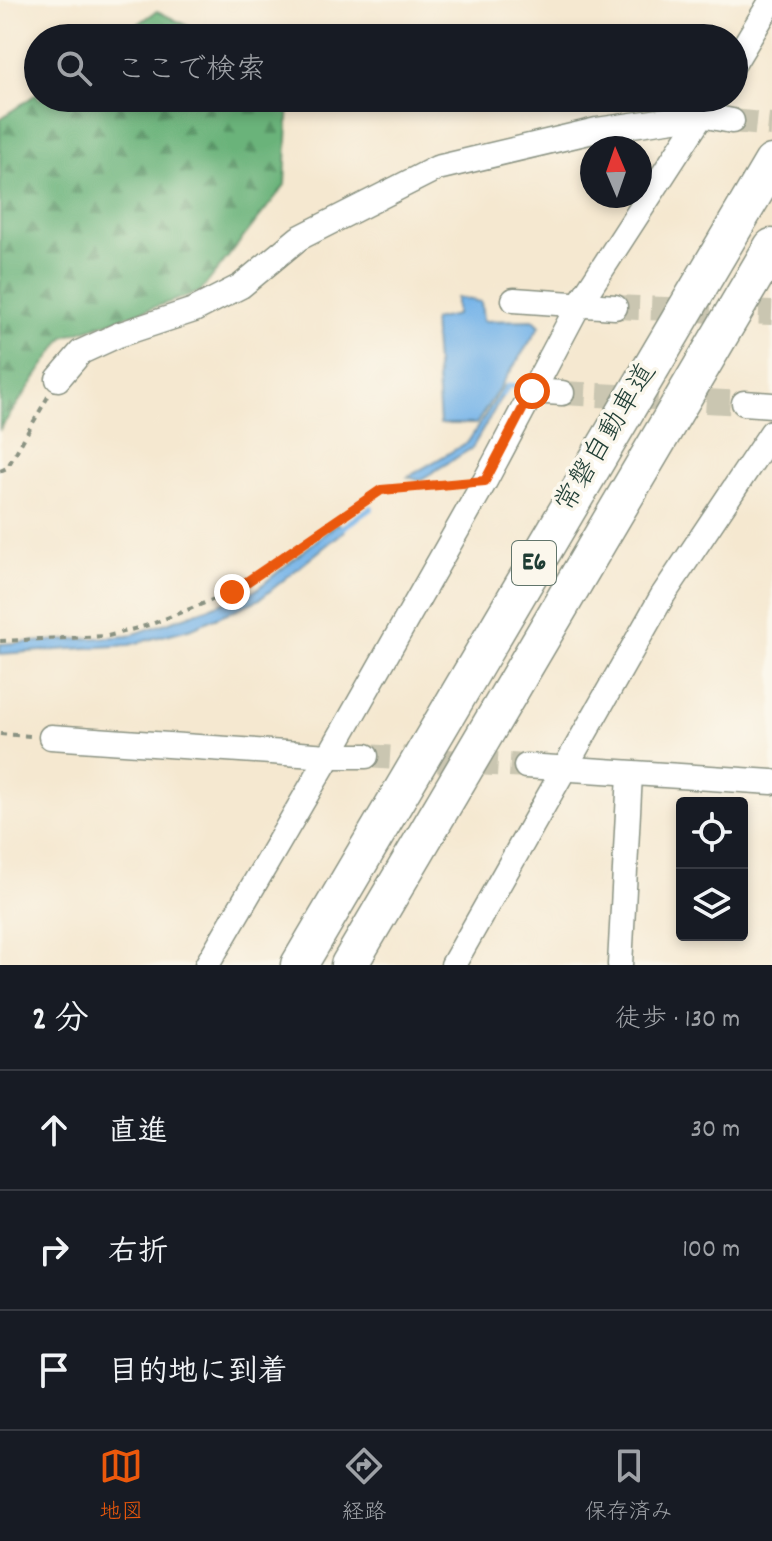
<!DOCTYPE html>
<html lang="ja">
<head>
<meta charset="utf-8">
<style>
	:root { --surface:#171b24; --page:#242831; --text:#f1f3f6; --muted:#9ea1a6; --line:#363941; --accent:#ea580c }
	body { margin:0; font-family:Dekko,"Klee One",sans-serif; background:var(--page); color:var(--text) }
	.controls { position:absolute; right:24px; bottom:24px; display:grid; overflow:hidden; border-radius:8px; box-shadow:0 4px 12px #0003 }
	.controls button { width:72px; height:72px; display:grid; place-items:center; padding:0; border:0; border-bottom:2px solid var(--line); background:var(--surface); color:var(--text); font:40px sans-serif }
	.compass { position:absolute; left:580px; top:136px; width:72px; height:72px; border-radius:50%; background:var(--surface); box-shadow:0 4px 12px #0003; rotate:358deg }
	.stop { position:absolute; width:24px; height:24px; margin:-18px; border:6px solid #ea580c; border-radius:50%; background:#fff }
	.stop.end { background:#ea580c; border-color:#fff; box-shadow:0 2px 8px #0008 }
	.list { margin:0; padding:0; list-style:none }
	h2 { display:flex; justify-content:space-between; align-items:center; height:104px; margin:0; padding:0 32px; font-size:34px }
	h2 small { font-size:26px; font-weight:400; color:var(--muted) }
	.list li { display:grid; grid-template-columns:52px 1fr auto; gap:24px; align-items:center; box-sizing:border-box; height:120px; padding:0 32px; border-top:2px solid var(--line) }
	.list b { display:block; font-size:30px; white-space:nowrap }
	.list em { font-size:26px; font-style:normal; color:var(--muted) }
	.icon { flex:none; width:44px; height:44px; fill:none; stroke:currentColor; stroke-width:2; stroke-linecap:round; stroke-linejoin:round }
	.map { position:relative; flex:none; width:772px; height:965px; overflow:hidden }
	.search { position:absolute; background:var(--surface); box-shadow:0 4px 12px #0003; left:24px; right:24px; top:24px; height:88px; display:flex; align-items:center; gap:20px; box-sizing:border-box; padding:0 28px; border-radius:44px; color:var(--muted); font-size:30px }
	.sheet { height:464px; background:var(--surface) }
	nav { display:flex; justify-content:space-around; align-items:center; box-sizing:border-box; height:112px; border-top:2px solid var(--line); background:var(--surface); font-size:22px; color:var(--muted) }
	nav a { display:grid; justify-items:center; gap:4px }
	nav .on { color:var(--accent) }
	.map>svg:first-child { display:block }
</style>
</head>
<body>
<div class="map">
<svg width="772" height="965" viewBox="0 0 772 965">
	<defs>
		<pattern id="forest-firs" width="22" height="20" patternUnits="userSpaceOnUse" patternTransform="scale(2)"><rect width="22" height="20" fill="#6ab37a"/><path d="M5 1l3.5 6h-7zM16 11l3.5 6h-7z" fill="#579365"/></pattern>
	</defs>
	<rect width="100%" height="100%" fill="#fbf7ec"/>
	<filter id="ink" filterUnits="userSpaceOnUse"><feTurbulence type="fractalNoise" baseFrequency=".0125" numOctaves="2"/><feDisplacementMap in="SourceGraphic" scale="16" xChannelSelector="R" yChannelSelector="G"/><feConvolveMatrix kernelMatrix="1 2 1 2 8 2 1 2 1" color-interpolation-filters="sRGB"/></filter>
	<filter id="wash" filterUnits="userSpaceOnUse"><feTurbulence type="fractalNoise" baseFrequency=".006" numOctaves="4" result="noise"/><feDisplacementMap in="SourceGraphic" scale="32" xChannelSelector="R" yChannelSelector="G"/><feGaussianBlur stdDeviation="1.8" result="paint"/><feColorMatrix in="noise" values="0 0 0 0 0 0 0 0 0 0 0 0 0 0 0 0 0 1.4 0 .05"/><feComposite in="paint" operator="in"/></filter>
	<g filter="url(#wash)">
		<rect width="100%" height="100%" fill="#f5e8d0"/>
		<g fill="url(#forest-firs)" stroke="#447857" stroke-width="2">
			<polygon points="157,11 212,38 118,38"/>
			<polygon points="38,93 38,98 289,98 285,185 200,292 64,337 0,429 0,119"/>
		</g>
		<g fill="#75b3e8" stroke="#4a788e" stroke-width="2">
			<polygon points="456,297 481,302 483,321 534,320 540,326 476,424 440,424 433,320 456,315"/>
			<polygon points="504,386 506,390 472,448 420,480 408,477 468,442"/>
			<polygon points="338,523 344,531 260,599 192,628 129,645 0,654 0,644 128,636 187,616 256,590"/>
		</g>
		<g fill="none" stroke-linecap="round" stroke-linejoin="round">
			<g stroke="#75b3e8" stroke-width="6">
				<polyline points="503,394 508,386 514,386"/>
				<polyline points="337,531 371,508"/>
			</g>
		</g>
	</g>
	<g filter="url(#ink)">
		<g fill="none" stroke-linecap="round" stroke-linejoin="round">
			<g stroke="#cac6b1" stroke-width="24" stroke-dasharray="24 12" stroke-linecap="butt">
				<polyline points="732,121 772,125"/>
				<polyline points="615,307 772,313"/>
				<polyline points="562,393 744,403"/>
				<polyline points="366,756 526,766"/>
			</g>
			<defs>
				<g id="minor">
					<polyline points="734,63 772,0"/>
					<polyline points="514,300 615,307"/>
					<polyline points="58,379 81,352 118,335 194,310 241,286 299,238 437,168 597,130 702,115 732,121"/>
					<polyline points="532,391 562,393"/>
					<polyline points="744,403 772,405"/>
					<polyline points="51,737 329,756 366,756"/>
					<polyline points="526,766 772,782"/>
					<polyline points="207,965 329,756 485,481 578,306 713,98"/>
					<polyline points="453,965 663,595 772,432"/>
					<polyline points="620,965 630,774"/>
				</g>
				<g id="highway">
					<polyline points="299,965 772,163"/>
					<polyline points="349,965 772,247"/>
				</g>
			</defs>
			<use href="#minor" stroke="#8a9282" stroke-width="27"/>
			<use href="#highway" stroke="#8a9282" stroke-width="39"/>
			<g stroke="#8a9282" stroke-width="4" stroke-dasharray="6 6" stroke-linecap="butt">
				<polyline points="0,471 7,468 49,395"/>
				<polyline points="0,641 108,636 152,624 232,592 381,490 462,483"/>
				<polyline points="0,734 30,736"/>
			</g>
			<use href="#minor" stroke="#fff" stroke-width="24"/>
			<use href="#highway" stroke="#fff" stroke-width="36"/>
		</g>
	</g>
	<g fill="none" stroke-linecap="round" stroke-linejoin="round" filter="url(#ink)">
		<polyline stroke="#ea580c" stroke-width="10" points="232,592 381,490 485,481 532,391"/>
	</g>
	<g text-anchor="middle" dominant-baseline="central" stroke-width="7" stroke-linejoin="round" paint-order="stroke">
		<rect fill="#fbf7ec" stroke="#61756b" stroke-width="2" x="512" y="541" width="44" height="44" rx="6"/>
		<g font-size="26" font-weight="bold" fill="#1f3d34">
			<text x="534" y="563">E6</text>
		</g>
		<g font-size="28" fill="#1f3d34" stroke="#fbf7ec">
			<text transform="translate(608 439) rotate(-59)">常磐自動車道</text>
		</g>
	</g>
</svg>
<div class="controls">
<button><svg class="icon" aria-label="locate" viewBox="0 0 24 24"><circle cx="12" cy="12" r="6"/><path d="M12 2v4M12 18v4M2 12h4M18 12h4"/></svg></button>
<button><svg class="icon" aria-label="layers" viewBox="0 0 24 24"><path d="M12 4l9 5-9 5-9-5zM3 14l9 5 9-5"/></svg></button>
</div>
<svg class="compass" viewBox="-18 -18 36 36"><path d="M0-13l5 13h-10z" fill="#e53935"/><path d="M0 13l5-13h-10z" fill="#9ea1a6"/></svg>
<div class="stop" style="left:532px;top:391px"></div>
<div class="stop end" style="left:232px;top:592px"></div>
<div class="search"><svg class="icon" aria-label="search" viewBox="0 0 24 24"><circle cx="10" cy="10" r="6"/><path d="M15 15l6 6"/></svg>ここで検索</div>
</div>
<section class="sheet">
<h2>2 分<small>徒歩 · 130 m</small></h2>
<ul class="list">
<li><svg class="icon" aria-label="ahead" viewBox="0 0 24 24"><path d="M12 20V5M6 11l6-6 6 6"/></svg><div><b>直進</b></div><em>30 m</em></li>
<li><svg class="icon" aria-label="right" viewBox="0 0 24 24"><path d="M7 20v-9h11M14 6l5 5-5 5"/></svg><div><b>右折</b></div><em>100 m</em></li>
<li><svg class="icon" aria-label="arrive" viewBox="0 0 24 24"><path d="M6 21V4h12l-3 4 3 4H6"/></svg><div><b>目的地に到着</b></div></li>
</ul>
</section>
<nav>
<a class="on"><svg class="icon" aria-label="map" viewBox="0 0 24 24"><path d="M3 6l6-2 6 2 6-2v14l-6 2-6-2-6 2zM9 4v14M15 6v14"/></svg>地図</a>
<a><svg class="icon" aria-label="directions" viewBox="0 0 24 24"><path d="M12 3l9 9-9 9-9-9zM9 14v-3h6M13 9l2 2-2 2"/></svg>経路</a>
<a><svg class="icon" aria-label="saved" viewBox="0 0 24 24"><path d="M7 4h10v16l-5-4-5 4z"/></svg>保存済み</a>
</nav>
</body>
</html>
